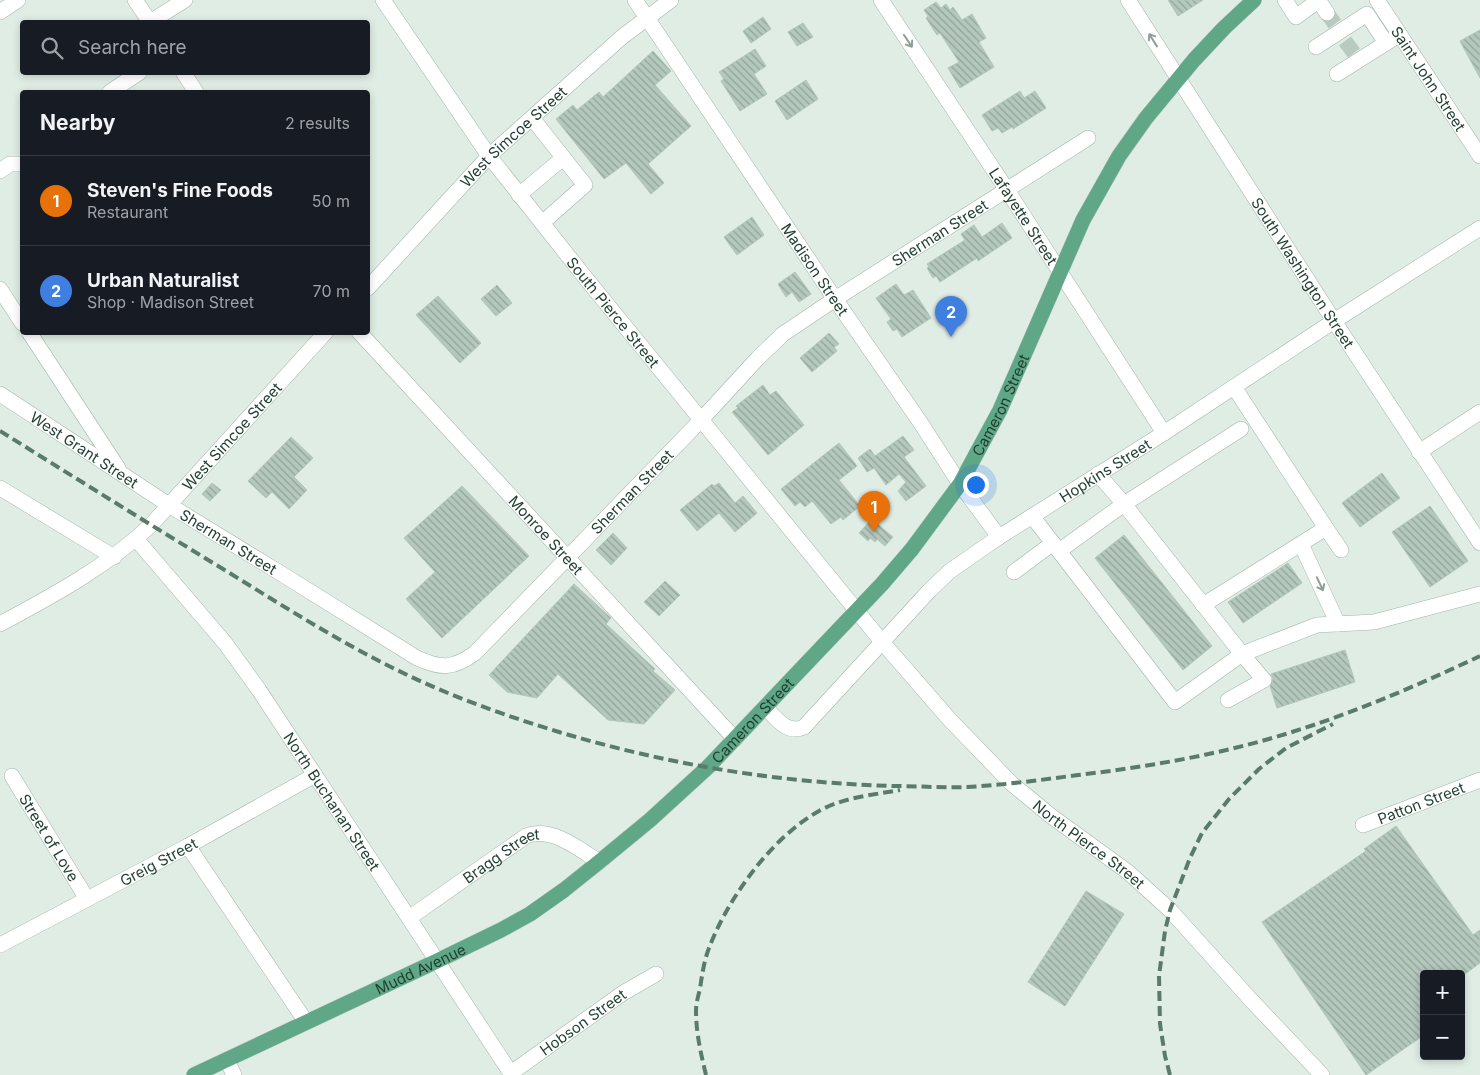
<!DOCTYPE html>
<html lang="en">
<head>
<meta charset="utf-8">
<style>
	:root { --surface:#171b24; --page:#20242c; --text:#f1f3f6; --muted:#9ea1a6; --line:#363941; --accent:#1a73e8 }
	body { margin:0; font-family:Inter,sans-serif; background:var(--page); color:var(--text) }
	.controls { position:absolute; right:15px; bottom:15px; display:grid; overflow:hidden; border-radius:5px; box-shadow:0 2px 8px #0003 }
	.controls button { width:45px; height:45px; display:grid; place-items:center; padding:0; border:0; border-bottom:1px solid var(--line); background:var(--surface); color:var(--text); font:25px sans-serif }
	.you { position:absolute; left:975px; top:484px; width:18px; height:18px; margin:-12px; border:4px solid #fff; border-radius:50%; background:#1a73e8; box-shadow:0 0 0 8px #1a73e833 }
	.badge { display:grid; place-items:center; width:32px; height:32px; border-radius:50%; background:var(--accent); color:#fff; font-size:16px; font-weight:700 }
	.pin { position:absolute; translate:-50% -41px; filter:drop-shadow(0 1px 2px #0008) }
	.pin::after { content:''; position:absolute; top:26px; width:18px; height:15px; background:inherit; clip-path:polygon(0 0,100% 0,50% 100%) }
	.list { margin:0; padding:0; list-style:none }
	h2 { display:flex; justify-content:space-between; align-items:center; height:65px; margin:0; padding:0 20px; font-size:21px }
	h2 small { font-size:16px; font-weight:400; color:var(--muted) }
	.list li { display:grid; grid-template-columns:32px 1fr auto; gap:15px; align-items:center; box-sizing:border-box; height:90px; padding:0 20px; border-top:1px solid var(--line) }
	.list b { display:block; font-size:19px; white-space:nowrap }
	.list p { margin:0; font-size:16px; white-space:nowrap; color:var(--muted) }
	.list em { font-size:16px; font-style:normal; color:var(--muted) }
	.icon { flex:none; width:28px; height:28px; fill:none; stroke:currentColor; stroke-width:2; stroke-linecap:round; stroke-linejoin:round }
	.map { position:relative; flex:none; width:1480px; height:1075px; overflow:hidden }
	.search { position:absolute; background:var(--surface); box-shadow:0 2px 8px #0003; left:20px; top:20px; width:350px; height:55px; display:flex; align-items:center; gap:12px; box-sizing:border-box; padding:0 18px; border-radius:5px; color:var(--muted); font-size:19px }
	.panel { position:absolute; background:var(--surface); box-shadow:0 2px 8px #0003; left:20px; top:90px; width:350px; height:245px; border-radius:5px }
	.map>svg:first-child { display:block }
</style>
</head>
<body>
<div class="map">
<svg width="1480" height="1075" viewBox="0 0 1480 1075">
	<defs>
		<pattern id="building-back-hatch" width="6" height="6" patternUnits="userSpaceOnUse" patternTransform="scale(1.25)"><rect width="6" height="6" fill="#b5c8bd"/><path d="M-1 5l2 2M0 0l6 6M5-1l2 2" fill="none" stroke="#93a49a"/></pattern>
	</defs>
	<rect width="100%" height="100%" fill="#e0ede4"/>
	<g fill="url(#building-back-hatch)" stroke="#b1c7ba">
		<polygon points="1168,0 1203,0 1178,16"/>
		<polygon points="936,2 941,8 946,4 950,10 953,7 962,20 972,14 986,38 979,42 994,67 960,88 948,68 959,62 940,33 937,35 926,18 928,16 924,10"/>
		<polygon points="763,17 771,29 751,43 743,31"/>
		<polygon points="803,23 813,37 797,46 788,32"/>
		<polygon points="1480,30 1480,78 1460,41"/>
		<polygon points="755,49 766,66 754,74 767,94 740,111 721,81 724,79 719,72"/>
		<polygon points="653,51 671,71 655,85 691,126 648,164 664,183 651,194 626,163 604,179 556,119 573,105 577,110 599,92 603,97"/>
		<polygon points="806,80 818,99 787,120 775,101"/>
		<polygon points="1020,91 1024,98 1035,91 1046,108 1013,129 1012,127 1002,133 998,128 992,131 982,115"/>
		<polygon points="752,217 764,235 737,255 724,237"/>
		<polygon points="1002,223 1012,238 978,261 977,258 940,282 936,276 933,278 927,268 929,267 927,264 965,240 961,234 974,225 982,237"/>
		<polygon points="795,272 811,294 799,302 792,292 786,297 778,284"/>
		<polygon points="896,284 904,295 913,290 931,318 902,337 897,329 893,331 887,322 891,319 876,298"/>
		<polygon points="497,285 512,303 496,316 481,299"/>
		<polygon points="438,296 481,343 460,363 416,315"/>
		<polygon points="829,333 839,344 834,347 837,351 812,372 800,358"/>
		<polygon points="763,385 770,395 776,391 804,425 768,455 732,412 738,408 736,406"/>
		<polygon points="903,436 914,450 904,457 926,486 906,501 898,491 906,482 899,474 886,485 874,468 867,472 858,458 870,449 875,456"/>
		<polygon points="291,437 313,458 294,477 307,490 289,509 272,492 266,498 248,481"/>
		<polygon points="839,443 857,466 839,480 860,506 843,520 841,517 831,524 812,501 805,507 800,502 795,506 781,489"/>
		<polygon points="1382,473 1400,498 1360,527 1342,503"/>
		<polygon points="212,483 221,490 210,501 202,494"/>
		<polygon points="719,483 735,503 743,496 757,513 735,532 719,513 697,531 680,510 712,484 714,486"/>
		<polygon points="462,486 529,556 442,638 406,599 435,572 404,538"/>
		<polygon points="1430,506 1468,561 1430,587 1392,532"/>
		<polygon points="872,519 893,537 885,546 877,539 875,542 870,538 868,541 859,533"/>
		<polygon points="613,533 627,548 611,565 596,550"/>
		<polygon points="1124,535 1212,646 1183,670 1095,558"/>
		<polygon points="1288,563 1302,583 1243,623 1228,602"/>
		<polygon points="665,581 680,595 659,616 644,602"/>
		<polygon points="574,584 611,618 606,624 655,669 653,671 675,690 644,724 608,720 558,674 537,698 507,692 489,675"/>
		<polygon points="1345,650 1355,682 1277,708 1270,686 1273,679 1271,674"/>
		<polygon points="1396,826 1473,935 1480,930 1480,963 1465,974 1424,974 1424,1035 1366,1075 1262,922 1366,851 1364,849"/>
		<polygon points="1086,891 1124,914 1065,1006 1028,982"/>
	</g>
	<g fill="none" stroke-linecap="round" stroke-linejoin="round">
		<g stroke="#b9cac0" stroke-width="15" stroke-dasharray="15 8" stroke-linecap="butt">
			<polyline points="1327,13 1335,24"/>
			<polyline points="1345,41 1354,53"/>
		</g>
		<defs>
			<g id="minor">
				<polyline points="135,0 150,22"/>
				<path id="s1" d="M 383,0 L 489,156 L 584,276 L 883,643 L 950,720 L 1011,783 L 1051,816 L 1128,872 L 1170,910 L 1251,1000 L 1322,1075"/>
				<path id="s2" d="M 635,0 L 835,299 L 920,422 L 960,484 L 999,537"/>
				<path id="s3" d="M 881,0 L 1007,190 L 1164,433"/>
				<path id="s4" d="M 1128,0 L 1334,321 L 1480,543"/>
				<polyline points="1285,0 1296,17 1319,0"/>
				<polyline points="1320,0 1319,1 1327,13"/>
				<path id="s5" d="M 1377,0 L 1480,156"/>
				<polyline points="0,12 18,0"/>
				<polyline points="150,22 185,0"/>
				<polyline points="1316,47 1367,14 1386,43"/>
				<polyline points="183,72 196,92"/>
				<polyline points="1337,74 1394,38"/>
				<polyline points="110,92 140,72"/>
				<polyline points="532,118 585,185 542,223"/>
				<polyline points="0,171 10,164 22,164"/>
				<polyline points="519,195 563,158"/>
				<path id="s6" d="M 368,288 L 489,156 L 622,37 L 671,0"/>
				<polyline points="0,289 22,323"/>
				<polyline points="29,332 118,468"/>
				<path id="s7" d="M 359,332 L 735,739"/>
				<path id="s8" d="M 0,394 L 169,505 L 277,571 L 417,658 C 441,669 453,669 475,653 L 701,420 L 758,358 L 783,334 L 835,299 L 1088,138"/>
				<polyline points="1419,452 1480,412"/>
				<polyline points="1098,474 1124,504 1241,429"/>
				<polyline points="0,488 114,557"/>
				<path d="M 1032,516 C 1080,578 1127,640 1175,702 L 1242,654 L 1124,504 L 1059,551"/>
				<polyline points="1326,528 1341,550"/>
				<path id="s9" d="M 136,539 L 225,643 L 259,690 L 512,1075"/>
				<polyline points="1301,544 1338,624"/>
				<polyline points="1014,572 1053,543"/>
				<polyline points="1203,605 1326,528 1234,387"/>
				<path id="s10" d="M 0,624 C 54,595 106,567 151,525 L 326,332"/>
				<polyline points="1228,700 1264,680 1242,654 1317,625 1374,622 1480,594"/>
				<path id="s11" d="M 765,707 C 776,718 787,735 804,727 L 929,591 L 950,571 L 999,537 L 1164,433 L 1334,321 L 1480,228"/>
				<path id="s12" d="M 12,776 L 87,899"/>
				<path id="s13" d="M 1363,825 L 1480,780"/>
				<polyline points="188,846 306,1022"/>
				<path id="s14" d="M 409,918 L 526,836 C 551,826 580,849 599,862"/>
				<path id="s15" d="M 0,945 L 188,846 L 315,775"/>
				<polyline points="227,1060 234,1075"/>
				<path id="s16" d="M 511,1073 L 623,993 L 656,974"/>
			</g>
			<g id="major">
				<path id="s17" d="M 194,1075 L 437,961 L 501,930 L 530,914 L 564,890 L 599,862 L 650,820 L 708,767 L 882,584 L 912,549 L 960,484 L 1000,410 L 1083,220 L 1119,156 L 1146,118 L 1194,60 L 1224,28 L 1254,0"/>
			</g>
		</defs>
		<use href="#minor" stroke="#a2b5aa" stroke-width="16"/>
		<use href="#major" stroke="#c0c9c5" stroke-width="16"/>
		<use href="#minor" stroke="#fff" stroke-width="15"/>
		<use href="#major" stroke="#5fa787" stroke-width="15"/>
		<g stroke="#597b6b" stroke-width="4" stroke-dasharray="10 5" stroke-linecap="butt">
			<path d="M 0,431 C 74,477 149,524 223,569 C 280,604 336,640 395,669 C 447,695 503,715 559,732 C 669,765 780,783 895,786 C 919,786 943,788 967,787 C 1004,785 1041,780 1078,775 C 1138,768 1199,758 1258,742 C 1335,721 1408,690 1480,656"/>
			<path d="M 706,1075 C 701,1054 696,1033 696,1011 C 696,1004 698,996 700,989 C 702,975 704,961 709,948 C 728,898 772,837 819,811 C 844,797 873,795 900,790"/>
			<polyline points="1170,1075 1165,1056 1160,1024 1159,976 1165,931 1170,910 1190,858 1202,833 1229,799 1259,769 1286,748 1333,724"/>
		</g>
	</g>
	<defs><path id="oneway-shaft" d="M-6 0H5M1.5-3L5.5 0L1.5 3" fill="none" stroke-width="1.6" stroke-linecap="round" stroke-linejoin="round" transform="scale(1.25)"/></defs>
	<g stroke="#8e9f98">
		<use href="#oneway-shaft" transform="translate(1153 40) rotate(-122)"/>
		<use href="#oneway-shaft" transform="translate(908 41) rotate(56)"/>
		<use href="#oneway-shaft" transform="translate(1320 584) rotate(65)"/>
	</g>
	<g text-anchor="middle" dominant-baseline="central" stroke-width="5" stroke-linejoin="round" paint-order="stroke">
		<g font-size="15" fill="#1e3f30" stroke="#f1f9f3">
			<text stroke="none"><textPath href="#s5" startOffset="94">Saint John Street</textPath></text>
			<text stroke="none"><textPath href="#s6" startOffset="210">West Simcoe Street</textPath></text>
			<text stroke="none"><textPath href="#s3" startOffset="259">Lafayette Street</textPath></text>
			<text stroke="none"><textPath href="#s8" startOffset="1186">Sherman Street</textPath></text>
			<text stroke="none"><textPath href="#s2" startOffset="324">Madison Street</textPath></text>
			<text stroke="none"><textPath href="#s4" startOffset="324">South Washington Street</textPath></text>
			<text stroke="none"><textPath href="#s1" startOffset="388">South Pierce Street</textPath></text>
			<text stroke="none"><textPath href="#s17" startOffset="1072">Cameron Street</textPath></text>
			<text stroke="none"><textPath href="#s10" startOffset="301">West Simcoe Street</textPath></text>
			<text stroke="none"><textPath href="#s8" startOffset="101">West Grant Street</textPath></text>
			<text stroke="none"><textPath href="#s11" startOffset="446">Hopkins Street</textPath></text>
			<text stroke="none"><textPath href="#s8" startOffset="781">Sherman Street</textPath></text>
			<text stroke="none"><textPath href="#s7" startOffset="276">Monroe Street</textPath></text>
			<text stroke="none"><textPath href="#s8" startOffset="272">Sherman Street</textPath></text>
			<text stroke="none"><textPath href="#s17" startOffset="668">Cameron Street</textPath></text>
			<text stroke="none"><textPath href="#s9" startOffset="328">North Buchanan Street</textPath></text>
			<text stroke="none"><textPath href="#s13" startOffset="62">Patton Street</textPath></text>
			<text stroke="none"><textPath href="#s12" startOffset="72">Street of Love</textPath></text>
			<text stroke="none"><textPath href="#s1" startOffset="1104">North Pierce Street</textPath></text>
			<text stroke="none"><textPath href="#s14" startOffset="112">Bragg Street</textPath></text>
			<text stroke="none"><textPath href="#s15" startOffset="179">Greig Street</textPath></text>
			<text stroke="none"><textPath href="#s17" startOffset="250">Mudd Avenue</textPath></text>
			<text stroke="none"><textPath href="#s16" startOffset="88">Hobson Street</textPath></text>
		</g>
	</g>
</svg>
<div class="controls">
<button>+</button>
<button>−</button>
</div>
<div class="you"></div>
<div class="pin badge" style="left:874px;top:532px;background:#e8710a">1</div>
<div class="pin badge" style="left:951px;top:337px;background:#3f7fe0">2</div>
<div class="search"><svg class="icon" aria-label="search" viewBox="0 0 24 24"><circle cx="10" cy="10" r="6"/><path d="M15 15l6 6"/></svg>Search here</div>
<section class="panel">
<h2>Nearby<small>2 results</small></h2>
<ul class="list">
<li><span class="badge" style="background:#e8710a">1</span><div><b>Steven's Fine Foods</b><p>Restaurant</p></div><em>50 m</em></li>
<li><span class="badge" style="background:#3f7fe0">2</span><div><b>Urban Naturalist</b><p>Shop · Madison Street</p></div><em>70 m</em></li>
</ul>
</section>
</div>
</body>
</html>
